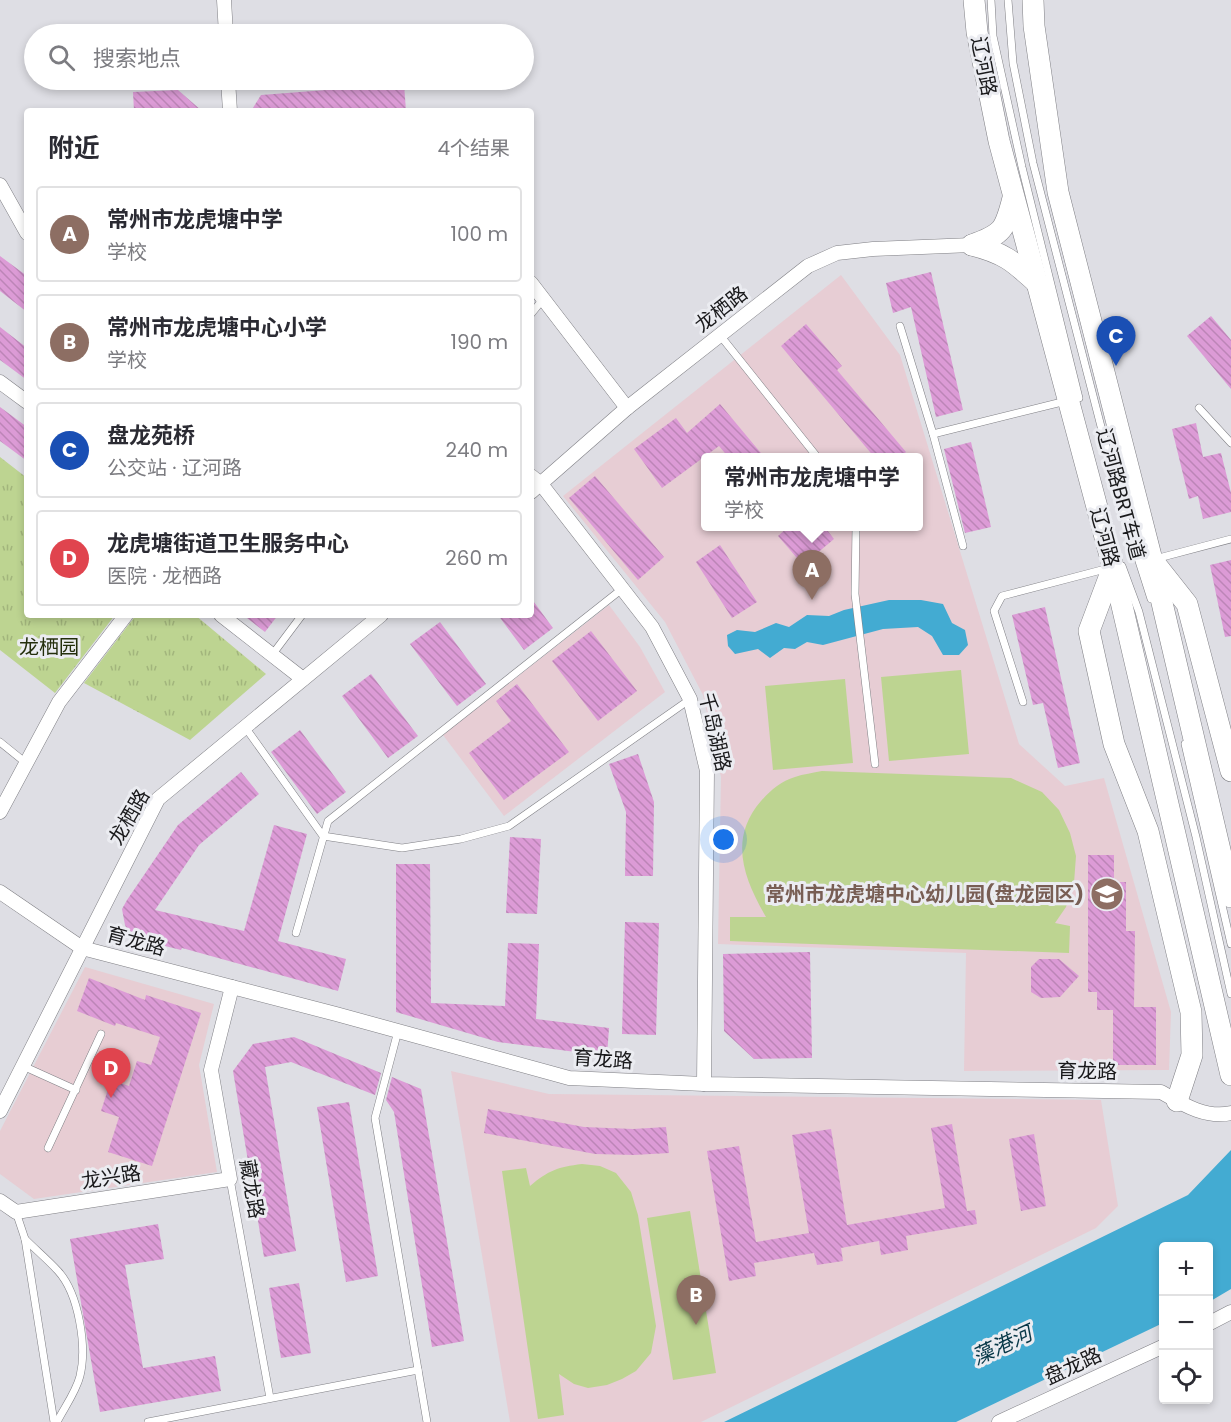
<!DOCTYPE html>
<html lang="zh">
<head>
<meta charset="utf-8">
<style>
	:root { --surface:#fff; --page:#f2f2f3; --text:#2b2b33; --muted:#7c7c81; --line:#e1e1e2; --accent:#111827 }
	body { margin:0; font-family:Poppins,"Noto Sans SC",sans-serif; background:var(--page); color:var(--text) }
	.controls { position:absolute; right:18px; bottom:18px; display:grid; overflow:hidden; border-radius:6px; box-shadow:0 3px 9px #0003 }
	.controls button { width:54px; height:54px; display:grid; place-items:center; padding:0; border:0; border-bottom:2px solid var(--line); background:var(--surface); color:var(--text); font:30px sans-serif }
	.you { position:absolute; left:724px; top:840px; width:21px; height:21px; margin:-15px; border:4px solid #fff; border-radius:50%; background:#1a73e8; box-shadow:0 0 0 9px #1a73e833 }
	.badge { display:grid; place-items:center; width:39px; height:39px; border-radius:50%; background:var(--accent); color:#fff; font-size:20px; font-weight:700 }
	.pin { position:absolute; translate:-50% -50px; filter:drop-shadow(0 2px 3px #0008) }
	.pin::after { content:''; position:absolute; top:32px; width:21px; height:18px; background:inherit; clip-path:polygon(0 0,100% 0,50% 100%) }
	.popup { position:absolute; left:701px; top:453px; width:222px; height:78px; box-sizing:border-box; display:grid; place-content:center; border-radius:6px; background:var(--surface); filter:drop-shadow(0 2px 4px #0005); font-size:20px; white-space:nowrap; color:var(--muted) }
	.popup b { font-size:22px; color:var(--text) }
	.popup::after { content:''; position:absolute; left:50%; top:100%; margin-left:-12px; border:12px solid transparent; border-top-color:var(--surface) }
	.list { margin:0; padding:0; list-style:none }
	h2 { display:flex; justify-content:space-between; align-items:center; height:78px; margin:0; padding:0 24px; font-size:26px }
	h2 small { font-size:20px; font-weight:400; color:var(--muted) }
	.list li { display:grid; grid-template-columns:39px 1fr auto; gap:18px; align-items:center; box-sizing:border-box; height:96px; margin:0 12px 12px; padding:0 12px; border:2px solid var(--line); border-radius:6px }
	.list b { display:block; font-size:22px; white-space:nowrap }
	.list p { margin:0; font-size:20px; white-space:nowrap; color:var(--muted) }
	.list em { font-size:20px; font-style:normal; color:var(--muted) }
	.icon { flex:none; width:33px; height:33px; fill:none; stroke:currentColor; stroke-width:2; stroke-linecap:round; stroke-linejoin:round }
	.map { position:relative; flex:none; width:1231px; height:1422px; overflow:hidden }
	.search { position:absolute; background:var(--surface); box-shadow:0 3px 9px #0003; left:24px; top:24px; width:510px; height:66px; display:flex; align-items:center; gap:15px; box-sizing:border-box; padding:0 21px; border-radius:33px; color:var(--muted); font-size:22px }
	.panel { position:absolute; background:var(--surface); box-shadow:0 3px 9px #0003; left:24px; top:108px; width:510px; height:510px; border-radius:6px }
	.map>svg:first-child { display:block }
</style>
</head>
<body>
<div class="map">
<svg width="1231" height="1422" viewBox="0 0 1231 1422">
	<defs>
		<pattern id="park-tufts" width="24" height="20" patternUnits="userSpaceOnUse" patternTransform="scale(1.5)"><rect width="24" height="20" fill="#bdd491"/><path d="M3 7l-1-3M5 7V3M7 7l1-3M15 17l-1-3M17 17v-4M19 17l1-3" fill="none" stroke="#a2b57c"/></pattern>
		<pattern id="building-back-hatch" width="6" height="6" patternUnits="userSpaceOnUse" patternTransform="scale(1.5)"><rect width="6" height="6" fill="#dc9bd6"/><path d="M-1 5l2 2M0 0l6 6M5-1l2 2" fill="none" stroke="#bc85b7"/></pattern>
	</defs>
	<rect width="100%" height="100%" fill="#dedee4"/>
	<g fill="#e7cdd4" fill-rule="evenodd">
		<path d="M 841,275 L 900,355 L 1019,744 L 1065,786 L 1104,778 L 1171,1012 L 1169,1070 L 964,1071 L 966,953 L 718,944 L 721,777 L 703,695 L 665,622 L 563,496 ZM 706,458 L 918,458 L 918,526 L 706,526 Z"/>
		<polygon points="609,605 640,647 665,692 504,816 443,735"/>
		<polygon points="451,1071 549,1094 1101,1100 1118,1206 1096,1228 701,1422 510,1422"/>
	</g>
	<polygon fill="#e7cdd3" points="85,967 214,1004 199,1065 217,1172 34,1199 0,1174 0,1131"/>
	<g fill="#bdd491">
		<polygon points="961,670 969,754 889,761 881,677"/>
		<polygon points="845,679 853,763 773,770 765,686"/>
		<path d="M 822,771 L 1011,778 L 1042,792 L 1059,810 L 1070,833 L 1076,856 L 1074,883 L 1066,907 L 1055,923 L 1070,926 L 1069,953 L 730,941 L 730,917 L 766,917 C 744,879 728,839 761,801 C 771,790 781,781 795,777 C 803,774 813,773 822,771 Z"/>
		<path d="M 582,1164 L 600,1166 L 616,1173 L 631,1192 L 638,1215 L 656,1326 L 651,1353 L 636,1371 L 622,1379 L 607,1385 L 588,1388 L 574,1384 L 559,1374 L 564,1415 L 538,1419 L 502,1171 L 526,1168 L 530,1186 C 549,1170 558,1167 582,1164 Z"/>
		<polygon points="690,1211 716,1373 673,1380 647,1218"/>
	</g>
	<g fill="url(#park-tufts)">
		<polygon points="0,457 27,478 27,615 115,615 55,693 0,650"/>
		<polygon points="136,615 195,615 266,674 190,740 84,683"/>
	</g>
	<g fill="#43abd2">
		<polygon points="889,600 921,600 943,604 952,623 965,630 968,645 959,655 943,655 932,636 918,627 883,629 823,645 807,642 795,649 784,648 770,658 758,649 735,654 728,646 727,635 737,630 755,632 776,623 789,627 807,615 829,616 844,610"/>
		<polygon points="1231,1150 1231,1289 1209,1302 1208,1246 1164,1246 1163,1323 956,1422 724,1422 1188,1195"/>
	</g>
	<g fill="url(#building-back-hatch)">
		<polygon points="404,84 406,111 251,111 261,95"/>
		<polygon points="178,90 202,111 134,111 133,92"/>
		<polygon points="0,256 27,276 27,312 0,291"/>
		<polygon points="931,272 963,410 936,417 911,307 893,313 886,283"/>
		<polygon points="1211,316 1231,340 1231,389 1187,336"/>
		<polygon points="806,324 842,366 837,370 906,452 899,458 875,458 781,346"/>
		<polygon points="0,327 27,348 27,380 0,360"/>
		<polygon points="720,404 765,458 729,458 719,446 662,488 634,449 676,418 687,433"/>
		<polygon points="0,407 27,427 27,461 0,441"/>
		<polygon points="1196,423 1203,457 1221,453 1231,493 1231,512 1203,519 1198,496 1189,499 1172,429"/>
		<polygon points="971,442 991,527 965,533 944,449"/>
		<polygon points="595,476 664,557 638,580 569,498"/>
		<polygon points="789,526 824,526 834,539 803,565 778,536"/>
		<polygon points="720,545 757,602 732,618 696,562"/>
		<polygon points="1231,560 1231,636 1225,637 1210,565"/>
		<polygon points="531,598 553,628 524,650 498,615 531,615"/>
		<polygon points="1045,607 1080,763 1058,768 1043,703 1033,705 1012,615"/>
		<polygon points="243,615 278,615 265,632"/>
		<polygon points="440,622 486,684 457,706 410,644"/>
		<polygon points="591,631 637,691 598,721 552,661"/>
		<polygon points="371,674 418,736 388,758 342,696"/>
		<polygon points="517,684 569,752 504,800 469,753 511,721 496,701"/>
		<polygon points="300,730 346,792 317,814 271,752"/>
		<polygon points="638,754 654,802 653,876 625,876 626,812 609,764"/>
		<polygon points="241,772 259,794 199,845 155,910 244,931 274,825 307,834 278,941 346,959 338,991 182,948 181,950 137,939 129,933 125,925 122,909 127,900 178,825"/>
		<polygon points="510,837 541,839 537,914 506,913"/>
		<polygon points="1088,855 1114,855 1114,882 1126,882 1126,931 1135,931 1134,1007 1156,1007 1156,1065 1113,1065 1113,1010 1097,1010 1097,992 1088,992"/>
		<polygon points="396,864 430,864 431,1003 505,1006 508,943 539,944 536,1019 609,1028 607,1056 498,1042 396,1012"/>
		<polygon points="625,922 659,923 656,1035 622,1034"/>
		<polygon points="810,952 812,1058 754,1059 724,1031 723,954"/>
		<polygon points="1039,959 1059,959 1079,976 1060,997 1041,998 1031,992 1031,967"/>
		<polygon points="89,978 145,1000 146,995 201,1013 152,1166 108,1152 119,1117 101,1111 111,1080 129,1086 137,1061 151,1065 160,1037 116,1023 115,1026 77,1011"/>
		<polygon points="294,1037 381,1073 375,1095 291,1062 265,1067 296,1251 264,1257 233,1071 253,1044"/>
		<polygon points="392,1077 421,1089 464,1341 432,1347 394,1112 386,1100"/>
		<polygon points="349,1102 378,1276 346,1282 317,1107"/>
		<polygon points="488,1109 584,1127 633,1129 666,1127 669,1153 634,1155 595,1154 484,1133"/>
		<polygon points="952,1124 967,1211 975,1210 977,1224 906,1236 908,1250 881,1255 879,1241 841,1248 843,1261 817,1265 814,1253 754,1263 756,1276 729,1281 707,1151 739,1146 756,1242 809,1233 792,1135 831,1129 847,1225 945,1208 931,1128"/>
		<polygon points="1034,1134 1046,1206 1021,1211 1009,1139"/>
		<polygon points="158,1224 164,1259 125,1265 143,1368 215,1356 221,1391 100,1412 70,1239"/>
		<polygon points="299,1283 311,1353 281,1358 269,1288"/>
	</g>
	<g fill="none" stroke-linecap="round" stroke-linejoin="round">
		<defs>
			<g id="service">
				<polyline points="991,0 993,36 1022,167 1079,398"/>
				<polyline points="1008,0 1013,63 1033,163 1122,508 1151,599"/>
				<polyline points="531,314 544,298"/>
				<polyline points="900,326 933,434 963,546"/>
				<polyline points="719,334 818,458"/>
				<polyline points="1199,408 1231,443"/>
				<polyline points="933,434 1066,401"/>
				<polyline points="856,526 855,594 875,764"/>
				<polyline points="1155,559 1231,539"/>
				<polyline points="1122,566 1139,612 1196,837 1231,994"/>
				<polyline points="272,655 302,615"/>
				<polyline points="1023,702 994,611 1002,596 1109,568"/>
				<polyline points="245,727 323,836 402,848 461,839 509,826 689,700"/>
				<polyline points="0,742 26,763"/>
				<polyline points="1185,744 1231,944"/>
				<polyline points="296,933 328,821 622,589"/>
				<polyline points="398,1031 375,1118 427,1422"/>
				<polyline points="23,1066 76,1090"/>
				<polyline points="48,1148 101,1034"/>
				<polyline points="230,1179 270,1398"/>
				<polyline points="16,1212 25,1239 54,1422"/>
				<path d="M 25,1239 C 36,1250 48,1260 58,1271 C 79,1294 87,1347 80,1376 C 76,1392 64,1408 57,1422"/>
				<polyline points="148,1422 418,1370"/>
			</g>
			<g id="minor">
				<polyline points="224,0 226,34"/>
				<polyline points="228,80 230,111"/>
				<polyline points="0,185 27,233"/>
				<polyline points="531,283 627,408"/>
				<polyline points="0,382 27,402"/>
				<polyline points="531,476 541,484 652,627 690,699 707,771 704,1084"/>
				<polyline points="531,492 627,408 808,266 837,253 873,249 972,245"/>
				<polyline points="221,615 303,679"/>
				<polyline points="0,812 59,702 126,615"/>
				<path d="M 0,892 L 82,948 L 336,1014 L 569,1078 L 704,1084 L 1161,1092 C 1182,1104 1206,1119 1231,1113"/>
				<polyline points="0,1111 158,799 381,615"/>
				<polyline points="0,1201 16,1212 230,1179 211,1070 232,987"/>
				<polyline points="1208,1324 1231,1312"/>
				<polyline points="999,1422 1164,1346"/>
			</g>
			<g id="primary">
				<polyline points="974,0 977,32 999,141 1113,567 1231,1075"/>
				<polyline points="1033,0 1034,26 1058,192 1152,560 1231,897"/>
				<path d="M 972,245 C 1004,253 1013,261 1037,283"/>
				<path d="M 972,245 C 1003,234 1005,230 1013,198"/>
				<polyline points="1157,566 1187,604 1231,771"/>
				<polyline points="1113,567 1089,631 1114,744 1148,831 1191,1012 1192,1055 1177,1101"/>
			</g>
		</defs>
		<use href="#service" stroke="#7f7f84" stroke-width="8"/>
		<use href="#minor" stroke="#7f7f84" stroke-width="15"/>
		<use href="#primary" stroke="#7f7f84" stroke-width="22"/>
		<use href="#service" stroke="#fff" stroke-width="7"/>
		<use href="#minor" stroke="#fff" stroke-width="14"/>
		<use href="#primary" stroke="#fff" stroke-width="21"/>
	</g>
	<defs>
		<symbol id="school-disc" viewBox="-11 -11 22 22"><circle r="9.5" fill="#8d6e63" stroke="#ebecf1"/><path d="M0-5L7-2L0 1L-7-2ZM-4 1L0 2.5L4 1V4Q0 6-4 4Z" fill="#fff"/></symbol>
	</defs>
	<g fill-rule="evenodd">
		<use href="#school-disc" x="1088" y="875" width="38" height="38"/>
	</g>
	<g text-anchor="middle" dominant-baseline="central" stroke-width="6" stroke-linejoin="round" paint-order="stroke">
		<g font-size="20" fill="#19191b" stroke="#ebecf1">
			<text transform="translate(984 66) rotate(79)">辽河路</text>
			<text transform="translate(721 309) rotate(-38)">龙栖路</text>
			<text transform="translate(1121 494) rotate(75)">辽河路BRT车道</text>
			<text transform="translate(1105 537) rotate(75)">辽河路</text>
			<text transform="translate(715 732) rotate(77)">千岛湖路</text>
			<text transform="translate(129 817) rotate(-60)">龙栖路</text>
			<text transform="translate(136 941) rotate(15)">育龙路</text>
			<text transform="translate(603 1059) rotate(4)">育龙路</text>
			<text transform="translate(1087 1071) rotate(1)">育龙路</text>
			<text transform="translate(111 1177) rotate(-9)">龙兴路</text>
			<text transform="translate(252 1189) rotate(80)">藏龙路</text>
			<text transform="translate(1073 1366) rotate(-25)">盘龙路</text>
		</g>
		<g font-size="20" fill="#242f0c" stroke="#ebecf1">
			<text x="49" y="647">龙栖园</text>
		</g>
		<g font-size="20" font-weight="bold" fill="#785e54" stroke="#ebecf1" text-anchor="end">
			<text x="1084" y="894">常州市龙虎塘中心幼儿园(盘龙园区)</text>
		</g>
		<g font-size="21" font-style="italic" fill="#073747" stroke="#ebecf1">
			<text transform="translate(1002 1345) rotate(-25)">藻港河</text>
		</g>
	</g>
</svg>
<div class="controls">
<button>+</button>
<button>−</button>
<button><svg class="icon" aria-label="locate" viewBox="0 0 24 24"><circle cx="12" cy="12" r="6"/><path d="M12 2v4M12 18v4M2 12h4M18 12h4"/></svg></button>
</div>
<div class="you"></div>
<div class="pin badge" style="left:812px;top:600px;background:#8d6e63">A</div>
<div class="popup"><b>常州市龙虎塘中学</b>学校</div>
<div class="pin badge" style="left:696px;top:1325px;background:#8d6e63">B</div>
<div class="pin badge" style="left:1116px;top:366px;background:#1a4fb4">C</div>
<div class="pin badge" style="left:111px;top:1098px;background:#e0444e">D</div>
<div class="search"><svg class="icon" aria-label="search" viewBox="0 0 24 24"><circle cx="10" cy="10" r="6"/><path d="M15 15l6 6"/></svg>搜索地点</div>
<section class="panel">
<h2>附近<small>4个结果</small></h2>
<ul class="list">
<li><span class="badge" style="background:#8d6e63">A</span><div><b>常州市龙虎塘中学</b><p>学校</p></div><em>100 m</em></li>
<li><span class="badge" style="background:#8d6e63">B</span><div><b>常州市龙虎塘中心小学</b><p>学校</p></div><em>190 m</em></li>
<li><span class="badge" style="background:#1a4fb4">C</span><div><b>盘龙苑桥</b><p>公交站 · 辽河路</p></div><em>240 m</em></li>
<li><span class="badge" style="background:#e0444e">D</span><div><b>龙虎塘街道卫生服务中心</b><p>医院 · 龙栖路</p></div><em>260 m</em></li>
</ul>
</section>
</div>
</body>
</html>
